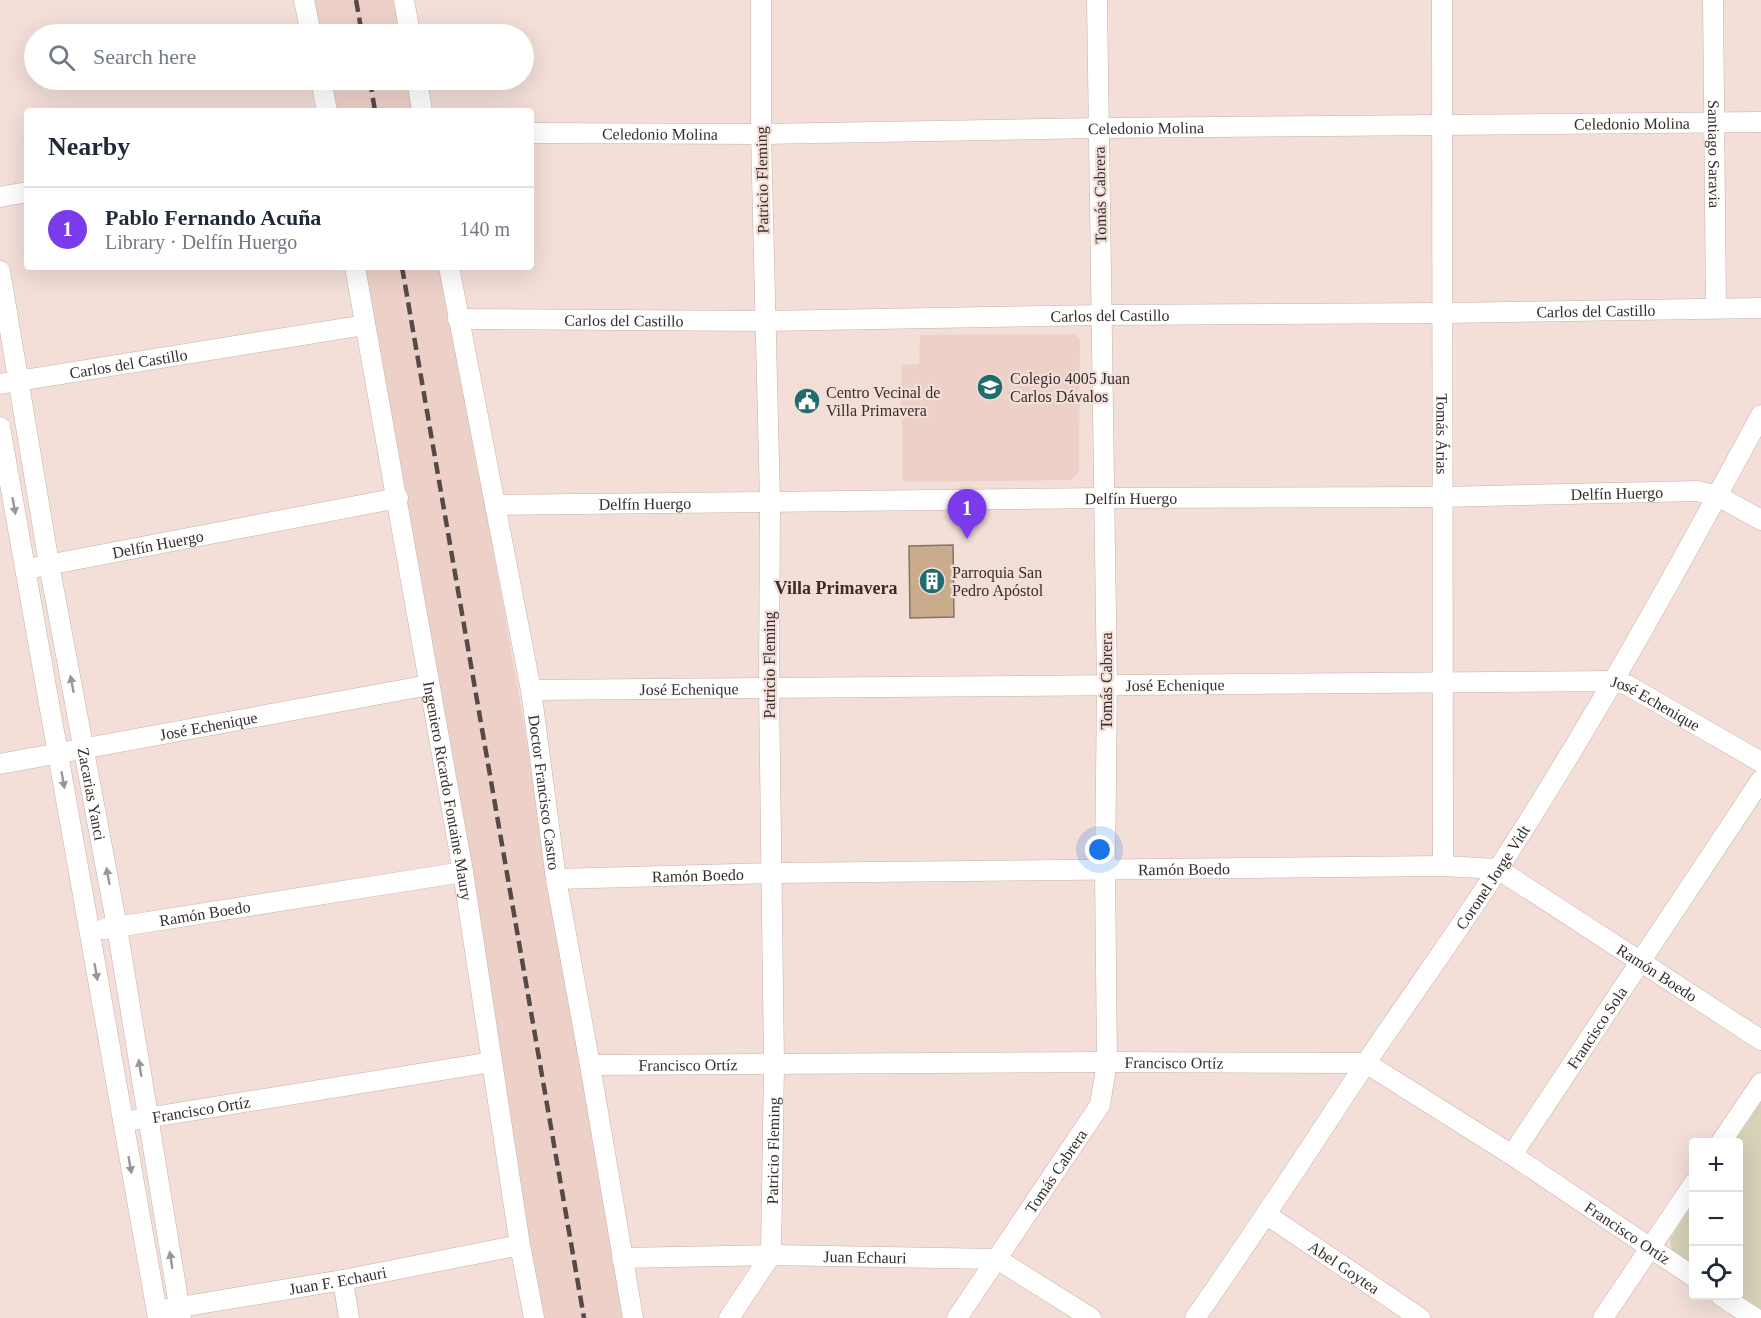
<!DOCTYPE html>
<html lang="en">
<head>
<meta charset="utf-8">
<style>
	:root { --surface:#fff; --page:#f2f2f3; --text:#1f2937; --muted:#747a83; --line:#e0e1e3; --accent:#7c3aed }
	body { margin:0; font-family:"Times New Roman",serif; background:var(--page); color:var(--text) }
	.controls { position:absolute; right:18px; bottom:18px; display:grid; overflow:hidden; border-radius:6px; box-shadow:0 6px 24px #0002 }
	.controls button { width:54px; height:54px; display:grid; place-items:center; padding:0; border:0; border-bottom:2px solid var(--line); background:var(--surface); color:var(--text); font:30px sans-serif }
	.you { position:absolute; left:1100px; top:850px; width:21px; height:21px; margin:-15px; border:4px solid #fff; border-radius:50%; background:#1a73e8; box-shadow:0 0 0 9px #1a73e833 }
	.badge { display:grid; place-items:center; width:39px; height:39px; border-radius:50%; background:var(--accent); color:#fff; font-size:20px; font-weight:700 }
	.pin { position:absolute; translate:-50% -50px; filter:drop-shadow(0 2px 3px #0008) }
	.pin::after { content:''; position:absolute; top:32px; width:21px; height:18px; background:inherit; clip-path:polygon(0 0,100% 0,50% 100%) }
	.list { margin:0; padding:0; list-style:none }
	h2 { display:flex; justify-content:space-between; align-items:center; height:78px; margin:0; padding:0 24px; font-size:26px }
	h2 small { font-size:20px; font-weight:400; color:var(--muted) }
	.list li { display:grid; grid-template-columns:39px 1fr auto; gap:18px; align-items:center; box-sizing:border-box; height:84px; padding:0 24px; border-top:2px solid var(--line) }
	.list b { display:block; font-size:22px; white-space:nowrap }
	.list p { margin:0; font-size:20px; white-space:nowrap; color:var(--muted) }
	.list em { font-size:20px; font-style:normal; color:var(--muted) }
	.icon { flex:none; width:33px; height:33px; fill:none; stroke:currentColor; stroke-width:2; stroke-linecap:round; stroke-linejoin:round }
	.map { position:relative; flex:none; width:1761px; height:1318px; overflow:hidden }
	.search { position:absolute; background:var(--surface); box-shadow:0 6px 24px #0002; left:24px; top:24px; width:510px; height:66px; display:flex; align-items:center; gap:15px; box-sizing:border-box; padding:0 21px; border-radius:33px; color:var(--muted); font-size:22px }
	.panel { position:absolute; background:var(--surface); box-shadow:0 6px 24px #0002; left:24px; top:108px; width:510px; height:162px; border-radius:6px }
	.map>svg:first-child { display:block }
</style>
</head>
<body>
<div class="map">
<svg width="1761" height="1318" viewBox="0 0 1761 1318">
	<rect width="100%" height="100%" fill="#f3ded8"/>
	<g fill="#edd1c9">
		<polygon points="309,0 394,0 400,34 315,34"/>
		<polygon points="322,80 409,80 415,111 327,111"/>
		<polygon points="354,267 443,267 521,707 574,1031 626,1318 533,1318"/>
		<polygon points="1075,334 1080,339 1079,471 1071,480 903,482 901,365 919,364 920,335"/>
	</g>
	<g fill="#d6d2b8">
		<polygon points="1761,1102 1761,1312 1737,1296 1738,1296 1738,1142 1734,1142"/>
		<polygon points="1693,1203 1693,1266 1672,1252 1670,1239"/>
	</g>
	<polygon fill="#caac8c" stroke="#807467" stroke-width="1.5" points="953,545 954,617 910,618 909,546"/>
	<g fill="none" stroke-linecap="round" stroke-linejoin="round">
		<defs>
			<g id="minor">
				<polyline points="304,0 311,34"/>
				<polyline points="404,0 410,34"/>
				<path id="s1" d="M 1442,0 L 1443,866"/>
				<path id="s2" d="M 1713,0 L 1716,308"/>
				<polyline points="321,80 327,111"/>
				<polyline points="417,80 422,111"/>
				<path id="s3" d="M 531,133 L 761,134 L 1098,128 L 1761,122"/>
				<polyline points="0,197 27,192"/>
				<path id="s4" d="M 355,267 L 463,872 L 520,1245 L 534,1318"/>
				<path id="s5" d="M 449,267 L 531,690 L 556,879 L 590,1065 L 633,1318"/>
				<path id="s6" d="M 0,271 L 49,564 L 117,927 L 181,1318"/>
				<path id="s7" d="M 458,319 L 765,321 L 1102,315 L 1444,313 L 1761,308"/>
				<path id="s8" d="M 0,384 L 365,325"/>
				<polyline points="0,427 158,1318"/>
				<path id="s9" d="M 495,505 L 1104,498 L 1442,497 L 1697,491 L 1718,496 L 1761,520"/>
				<path id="s10" d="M 37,567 L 398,498"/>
				<path id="s11" d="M 531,690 L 1613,681 L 1627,685 L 1761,762"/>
				<path id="s12" d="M 0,764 L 429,685"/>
				<path id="s13" d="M 556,879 L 771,873 L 1443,866 L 1498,869 L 1761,1040"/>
				<path id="s14" d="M 104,929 L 463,872"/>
				<path id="s15" d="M 590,1065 L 1107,1062 L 1366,1063 L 1512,1155 L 1694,1277"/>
				<path id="s16" d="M 134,1120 L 492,1062"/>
				<polyline points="1721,1142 1761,1083"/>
				<path id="s17" d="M 1512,1155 L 1761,780"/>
				<path id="s18" d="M 1267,1215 L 1420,1318"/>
				<path id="s19" d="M 622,1258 L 771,1255 L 997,1259 L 1091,1318"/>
				<polyline points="343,1280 349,1318"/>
				<polyline points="1721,1296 1755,1318"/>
				<path id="s20" d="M 168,1309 L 343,1280 L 520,1245"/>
				<path id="s21" d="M 729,1318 L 771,1255 L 774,1065 L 769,688 L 770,502 L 761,134 L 761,0"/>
				<path id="s22" d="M 957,1318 L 1100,1105 L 1107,1062 L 1105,870 L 1107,686 L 1097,0"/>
				<path id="s23" d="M 1195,1318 C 1255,1233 1311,1146 1368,1060 C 1411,996 1456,934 1498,869 C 1593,723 1678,569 1761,415"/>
				<polyline points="1603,1318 1694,1183"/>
			</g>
		</defs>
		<use href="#minor" stroke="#c5b1ab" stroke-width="21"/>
		<use href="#minor" stroke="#fff" stroke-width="20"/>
		<g stroke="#544a48" stroke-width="4.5" stroke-dasharray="12 6" stroke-linecap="butt">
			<polyline points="356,0 362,34"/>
			<polyline points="370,80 375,111"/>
			<polyline points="402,267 584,1318"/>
		</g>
	</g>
	<defs><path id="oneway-solid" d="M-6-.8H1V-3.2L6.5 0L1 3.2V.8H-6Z" transform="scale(1.5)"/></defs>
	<g fill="#9a9696">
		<use href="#oneway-solid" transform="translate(14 506) rotate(80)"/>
		<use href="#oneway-solid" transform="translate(72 684) rotate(-101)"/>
		<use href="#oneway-solid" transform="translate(63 780) rotate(80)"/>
		<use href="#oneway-solid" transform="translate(108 876) rotate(-100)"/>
		<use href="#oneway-solid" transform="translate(96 972) rotate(80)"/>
		<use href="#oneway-solid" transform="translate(140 1068) rotate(-99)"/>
		<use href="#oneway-solid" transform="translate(130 1165) rotate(80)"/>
		<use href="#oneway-solid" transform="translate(171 1260) rotate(-99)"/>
	</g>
	<defs>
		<symbol id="school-disc" viewBox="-11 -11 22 22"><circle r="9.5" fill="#216d6d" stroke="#f3ded8"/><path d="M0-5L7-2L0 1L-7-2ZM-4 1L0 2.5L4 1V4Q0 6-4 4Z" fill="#fff"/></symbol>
		<symbol id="civic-disc" viewBox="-11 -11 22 22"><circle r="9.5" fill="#216d6d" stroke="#f3ded8"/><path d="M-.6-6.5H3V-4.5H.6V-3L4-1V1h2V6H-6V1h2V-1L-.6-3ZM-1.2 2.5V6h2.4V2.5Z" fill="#fff"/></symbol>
		<symbol id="building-disc" viewBox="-11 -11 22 22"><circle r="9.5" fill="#216d6d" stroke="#f3ded8"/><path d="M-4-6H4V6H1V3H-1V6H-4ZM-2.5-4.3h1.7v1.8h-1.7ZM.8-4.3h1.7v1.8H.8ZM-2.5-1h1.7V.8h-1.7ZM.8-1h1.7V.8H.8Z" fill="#fff"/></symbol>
	</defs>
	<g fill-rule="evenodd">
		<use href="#school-disc" x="975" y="372" width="30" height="30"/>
		<use href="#civic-disc" x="792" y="386" width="30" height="30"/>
		<use href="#building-disc" x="917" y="566" width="30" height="30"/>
	</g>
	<g text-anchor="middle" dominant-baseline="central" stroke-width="4.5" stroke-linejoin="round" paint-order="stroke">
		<g font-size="16" fill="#362e2c" stroke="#f3ded8">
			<text stroke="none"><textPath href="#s3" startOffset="1101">Celedonio Molina</textPath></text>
			<text stroke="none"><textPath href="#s3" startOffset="615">Celedonio Molina</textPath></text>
			<text stroke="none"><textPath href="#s3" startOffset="129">Celedonio Molina</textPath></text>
			<text stroke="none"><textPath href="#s2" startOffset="154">Santiago Saravia</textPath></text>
			<text transform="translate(762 180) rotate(-91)">Patricio Fleming</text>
			<text transform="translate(1100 195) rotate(-91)">Tomás Cabrera</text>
			<text stroke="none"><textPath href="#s7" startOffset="1138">Carlos del Castillo</textPath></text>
			<text stroke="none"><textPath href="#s7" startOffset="652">Carlos del Castillo</textPath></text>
			<text stroke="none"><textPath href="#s7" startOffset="166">Carlos del Castillo</textPath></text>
			<text stroke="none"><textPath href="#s8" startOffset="130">Carlos del Castillo</textPath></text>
			<text stroke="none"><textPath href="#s1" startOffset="434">Tomás Árias</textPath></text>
			<text stroke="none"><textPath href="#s9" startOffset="1122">Delfín Huergo</textPath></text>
			<text stroke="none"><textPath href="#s9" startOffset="636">Delfín Huergo</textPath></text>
			<text stroke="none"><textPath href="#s9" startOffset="150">Delfín Huergo</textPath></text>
			<text stroke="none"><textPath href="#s10" startOffset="123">Delfín Huergo</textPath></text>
			<text transform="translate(769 665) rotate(-90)">Patricio Fleming</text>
			<text transform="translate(1106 681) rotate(-90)">Tomás Cabrera</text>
			<text stroke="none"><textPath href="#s11" startOffset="644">José Echenique</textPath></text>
			<text stroke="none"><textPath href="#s11" startOffset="158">José Echenique</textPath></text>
			<text stroke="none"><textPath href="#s11" startOffset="1130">José Echenique</textPath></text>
			<text stroke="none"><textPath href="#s12" startOffset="212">José Echenique</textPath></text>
			<text stroke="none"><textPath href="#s4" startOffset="532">Ingeniero Ricardo Fontaine Maury</textPath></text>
			<text stroke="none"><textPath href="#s5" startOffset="534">Doctor Francisco Castro</textPath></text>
			<text stroke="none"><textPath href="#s6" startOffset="531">Zacarias Yanci</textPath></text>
			<text stroke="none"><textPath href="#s13" startOffset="628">Ramón Boedo</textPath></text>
			<text stroke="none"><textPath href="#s13" startOffset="142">Ramón Boedo</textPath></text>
			<text stroke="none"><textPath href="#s23" startOffset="532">Coronel Jorge Vidt</textPath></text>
			<text stroke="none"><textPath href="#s14" startOffset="102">Ramón Boedo</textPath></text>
			<text stroke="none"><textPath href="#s13" startOffset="1132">Ramón Boedo</textPath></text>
			<text stroke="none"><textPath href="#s17" startOffset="153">Francisco Sola</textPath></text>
			<text stroke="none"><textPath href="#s15" startOffset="584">Francisco Ortíz</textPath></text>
			<text stroke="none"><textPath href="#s15" startOffset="98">Francisco Ortíz</textPath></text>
			<text stroke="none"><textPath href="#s16" startOffset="68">Francisco Ortíz</textPath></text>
			<text stroke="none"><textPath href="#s21" startOffset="180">Patricio Fleming</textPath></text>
			<text stroke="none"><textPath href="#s22" startOffset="177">Tomás Cabrera</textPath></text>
			<text stroke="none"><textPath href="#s15" startOffset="1088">Francisco Ortíz</textPath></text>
			<text stroke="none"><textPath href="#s19" startOffset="243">Juan Echauri</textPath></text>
			<text stroke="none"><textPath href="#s18" startOffset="93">Abel Goytea</textPath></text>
			<text stroke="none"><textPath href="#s20" startOffset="172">Juan F. Echauri</textPath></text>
		</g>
		<g font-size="16" fill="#362e2c" stroke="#f3ded8" text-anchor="start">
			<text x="1010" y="378">Colegio 4005 Juan<tspan x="1010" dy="18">Carlos Dávalos</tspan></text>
			<text x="826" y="392">Centro Vecinal de<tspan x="826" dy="18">Villa Primavera</tspan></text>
			<text x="952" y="572">Parroquia San<tspan x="952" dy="18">Pedro Apóstol</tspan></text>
		</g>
		<g font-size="18" font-weight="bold" fill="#3b2b27" stroke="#f3ded8">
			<text x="836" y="588">Villa Primavera</text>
		</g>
	</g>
</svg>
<div class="controls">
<button>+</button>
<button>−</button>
<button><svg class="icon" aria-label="locate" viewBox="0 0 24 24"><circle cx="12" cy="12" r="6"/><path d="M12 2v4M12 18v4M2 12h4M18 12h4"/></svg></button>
</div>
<div class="you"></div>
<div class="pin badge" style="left:967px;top:539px">1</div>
<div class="search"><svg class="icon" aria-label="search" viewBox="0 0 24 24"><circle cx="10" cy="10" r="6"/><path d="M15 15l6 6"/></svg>Search here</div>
<section class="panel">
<h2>Nearby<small></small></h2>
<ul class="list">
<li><span class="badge">1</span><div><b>Pablo Fernando Acuña</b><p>Library · Delfín Huergo</p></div><em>140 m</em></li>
</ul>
</section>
</div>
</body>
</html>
